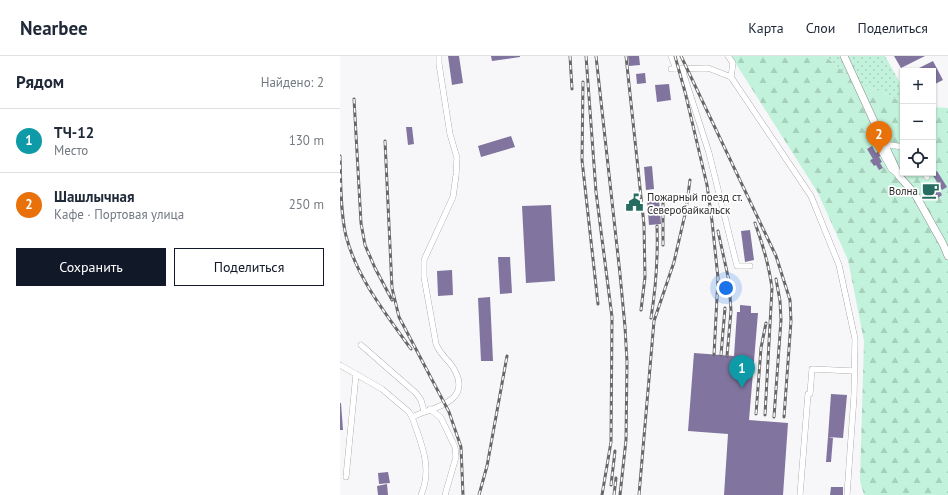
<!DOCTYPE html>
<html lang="ru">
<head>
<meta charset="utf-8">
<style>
	:root { --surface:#fff; --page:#f6f6f7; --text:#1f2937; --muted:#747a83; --line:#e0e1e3; --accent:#111827 }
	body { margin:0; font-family:"PT Sans",sans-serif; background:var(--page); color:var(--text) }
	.controls { position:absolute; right:12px; top:12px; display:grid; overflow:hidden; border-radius:0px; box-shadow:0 1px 3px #0004 }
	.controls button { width:36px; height:36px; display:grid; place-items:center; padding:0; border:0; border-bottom:1px solid var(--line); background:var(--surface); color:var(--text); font:20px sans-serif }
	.you { position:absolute; left:386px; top:232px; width:14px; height:14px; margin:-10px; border:3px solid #fff; border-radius:50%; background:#1a73e8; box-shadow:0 0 0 6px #1a73e833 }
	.badge { display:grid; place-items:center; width:26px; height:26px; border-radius:50%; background:var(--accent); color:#fff; font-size:13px; font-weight:700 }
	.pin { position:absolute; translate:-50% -33px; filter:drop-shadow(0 1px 2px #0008) }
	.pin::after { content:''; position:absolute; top:21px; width:14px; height:12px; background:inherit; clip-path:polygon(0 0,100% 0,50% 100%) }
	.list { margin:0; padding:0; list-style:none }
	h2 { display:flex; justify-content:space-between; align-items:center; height:52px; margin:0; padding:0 16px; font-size:17px }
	h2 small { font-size:13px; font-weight:400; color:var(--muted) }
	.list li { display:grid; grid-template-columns:26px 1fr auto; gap:12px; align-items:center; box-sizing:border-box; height:64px; padding:0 16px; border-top:1px solid var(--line) }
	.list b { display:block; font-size:15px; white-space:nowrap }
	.list p { margin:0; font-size:13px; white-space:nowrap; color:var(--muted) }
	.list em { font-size:13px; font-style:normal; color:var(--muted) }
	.actions { display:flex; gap:8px; padding:12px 16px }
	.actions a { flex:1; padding:9px 0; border:1px solid var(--accent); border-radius:0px; text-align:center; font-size:14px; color:var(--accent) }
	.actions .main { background:var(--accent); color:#fff }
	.icon { flex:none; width:22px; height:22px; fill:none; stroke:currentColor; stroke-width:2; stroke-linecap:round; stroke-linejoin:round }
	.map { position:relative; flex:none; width:608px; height:439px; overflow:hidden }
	header { display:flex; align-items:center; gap:24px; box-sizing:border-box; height:56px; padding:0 20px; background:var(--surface); border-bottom:1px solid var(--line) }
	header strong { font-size:19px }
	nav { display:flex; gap:22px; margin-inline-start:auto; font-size:14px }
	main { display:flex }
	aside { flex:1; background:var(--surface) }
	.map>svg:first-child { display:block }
</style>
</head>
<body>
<header>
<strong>Nearbee</strong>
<nav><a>Карта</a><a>Слои</a><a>Поделиться</a></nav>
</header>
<main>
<aside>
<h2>Рядом<small>Найдено: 2</small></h2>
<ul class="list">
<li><span class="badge" style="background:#0f9aa8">1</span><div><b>ТЧ-12</b><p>Место</p></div><em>130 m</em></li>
<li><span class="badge" style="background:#e8710a">2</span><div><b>Шашлычная</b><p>Кафе · Портовая улица</p></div><em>250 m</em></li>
</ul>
<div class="actions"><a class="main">Сохранить</a><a>Поделиться</a></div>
</aside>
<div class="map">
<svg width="608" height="439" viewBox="0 0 608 439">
	<defs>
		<pattern id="grass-dots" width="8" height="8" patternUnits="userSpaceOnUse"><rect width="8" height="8" fill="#c2f2db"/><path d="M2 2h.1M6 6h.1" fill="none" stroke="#a7d0bc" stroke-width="1.8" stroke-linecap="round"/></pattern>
		<pattern id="forest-firs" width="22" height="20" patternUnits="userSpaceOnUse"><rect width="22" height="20" fill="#c2f2db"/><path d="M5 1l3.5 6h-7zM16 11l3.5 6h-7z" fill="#a7d0bc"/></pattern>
	</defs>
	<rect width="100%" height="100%" fill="#f7f7f9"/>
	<polygon fill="url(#grass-dots)" points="485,0 545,0 563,32 563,46 513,24"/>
	<polygon fill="url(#forest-firs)" points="391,0 485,0 513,24 563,46 563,117 593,117 593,51 608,52 608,439 524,439 520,425 524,285 508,204 478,137"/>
	<g fill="#81749e">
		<polygon points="108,0 119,0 123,27 112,29"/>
		<polygon points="151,0 180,0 180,1 152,5"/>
		<polygon points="288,0 299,0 300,9 289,10"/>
		<polygon points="554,0 585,0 561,12"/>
		<polygon points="593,5 603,24 593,29 593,15 573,15"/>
		<polygon points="305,17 306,27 297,28 296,18"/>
		<polygon points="329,28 331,44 317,46 315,29"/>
		<polygon points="66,71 72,71 74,88 68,89"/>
		<polygon points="171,80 175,91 141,101 138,90"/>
		<polygon points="532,90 536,97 539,95 542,99 539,101 542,106 540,107 543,112 539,114 536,109 534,110 530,104 533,103 527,93"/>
		<polygon points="312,110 314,133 306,134 304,111"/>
		<polygon points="597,115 607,131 602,134 592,118"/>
		<polygon points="589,131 594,138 590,140 586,133"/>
		<polygon points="599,133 602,139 598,142 594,137"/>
		<polygon points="319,143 321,168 309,169 307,144"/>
		<polygon points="211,149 215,225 186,227 182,150"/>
		<polygon points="410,174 414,204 405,206 401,175"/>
		<polygon points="158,201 170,201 172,237 160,238"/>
		<polygon points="112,214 113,239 98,240 97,215"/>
		<polygon points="150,241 153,305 141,305 138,242"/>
		<polygon points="400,249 411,250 411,257 418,257 409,364 448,367 443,439 384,439 388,378 348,375 354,297 394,300 397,256 400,256"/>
		<polygon points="491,338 507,339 503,382 488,381"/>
		<polygon points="0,347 1,347 3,374 0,374"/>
		<polygon points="488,381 493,382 491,406 486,406"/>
		<polygon points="48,416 50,427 39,428 38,417"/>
		<polygon points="47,428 48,439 38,439 37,430"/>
		<polygon points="491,431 503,431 503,439 490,439"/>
	</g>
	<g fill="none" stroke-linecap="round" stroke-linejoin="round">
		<defs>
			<g id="minor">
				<polyline points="331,0 336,13"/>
				<polyline points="388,0 393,7 391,21"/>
				<polyline points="331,13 368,12 391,21 471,140 499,209 515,283 514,340 507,439"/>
				<polyline points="342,13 369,97 397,210 410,210"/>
				<polyline points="536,72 536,86 551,113 558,119"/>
				<polyline points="544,88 563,91"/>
				<polyline points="585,117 587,121"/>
				<polyline points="21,289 76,337 81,344 84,355"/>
				<path d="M 0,309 L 42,333 L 69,356 L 72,361 C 81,387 93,412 81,439"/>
				<polyline points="90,353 101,362 115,391 116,401 105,439"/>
				<path d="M 72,361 C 94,351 133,346 114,313 C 109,304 101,300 96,288 L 84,221 L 84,204 L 113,141 L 116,119 L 117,102 L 110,78 L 99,8 L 99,0"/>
				<polyline points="6,421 16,318"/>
				<polyline points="460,439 468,338 470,338 472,313 514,315"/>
			</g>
			<polyline id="major" points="504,0 559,120 575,138 603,188 608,200"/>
		</defs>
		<use href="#minor" stroke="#8c8c8e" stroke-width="6"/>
		<use href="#major" stroke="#8c8c8e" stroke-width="8"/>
		<use href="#minor" stroke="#fff" stroke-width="5.5"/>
		<use href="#major" stroke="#fff" stroke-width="7"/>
		<defs>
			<g id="rail">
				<polyline points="230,0 232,33"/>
				<polyline points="246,0 256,136 272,261 271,386 262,439"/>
				<polyline points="256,0 280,218 285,271 287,306 286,384 280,439"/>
				<polyline points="286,0 304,169 305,221 301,254"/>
				<polyline points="335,0 345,36 367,129 372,165 378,222 374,299"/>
				<polyline points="341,0 436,200 450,244 451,265 444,361"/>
				<polyline points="243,26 242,104 258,248"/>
				<polyline points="14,43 21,167 25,189 35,212 52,244"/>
				<polyline points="45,85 52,232 59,261 109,356 121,391 123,439"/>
				<path d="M 0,100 C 1,126 0,154 6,180 C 17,222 46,258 71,293"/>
				<path d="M 415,167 C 423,189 429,209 432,232 L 425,359"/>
				<polyline points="378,175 389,225 391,255 387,300"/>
				<polyline points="323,189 323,139"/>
				<path d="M 311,262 C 316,231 318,201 317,170"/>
				<polyline points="381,299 385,252"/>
				<polyline points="416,358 421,292 426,267"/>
				<polyline points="434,361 441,264 440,245 436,223"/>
				<polyline points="271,429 275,395"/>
				<polyline points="139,439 147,410 167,300"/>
				<polyline points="274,439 276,422"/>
				<polyline points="299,439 314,265 334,206 346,154 350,124"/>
			</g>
		</defs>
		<use href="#rail" stroke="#676768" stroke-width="3"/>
		<use href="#rail" stroke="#fff" stroke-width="1.5" stroke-dasharray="4.5" stroke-linecap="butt"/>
	</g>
	<defs>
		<symbol id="cafe-bare" viewBox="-9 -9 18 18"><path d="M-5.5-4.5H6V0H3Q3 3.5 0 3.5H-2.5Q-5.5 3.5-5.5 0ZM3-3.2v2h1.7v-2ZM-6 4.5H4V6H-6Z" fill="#266c60" stroke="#fff" stroke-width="2.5" paint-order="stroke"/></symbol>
		<symbol id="civic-bare" viewBox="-9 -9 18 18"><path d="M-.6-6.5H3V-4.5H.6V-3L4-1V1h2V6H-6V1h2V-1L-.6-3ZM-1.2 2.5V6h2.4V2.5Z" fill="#266c60" stroke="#fff" stroke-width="2.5" paint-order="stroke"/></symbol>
	</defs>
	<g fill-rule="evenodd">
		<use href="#cafe-bare" x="578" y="122" width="25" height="25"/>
		<use href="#civic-bare" x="282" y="134" width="25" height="25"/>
	</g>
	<g text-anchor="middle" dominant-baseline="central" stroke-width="3.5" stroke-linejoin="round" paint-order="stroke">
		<g font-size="11" fill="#29292a" stroke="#fff" text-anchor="end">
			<text x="578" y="135">Волна</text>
			<text x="307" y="141" text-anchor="start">Пожарный поезд ст.<tspan x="307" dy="13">Северобайкальск</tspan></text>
		</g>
	</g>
</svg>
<div class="controls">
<button>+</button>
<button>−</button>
<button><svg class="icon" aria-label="locate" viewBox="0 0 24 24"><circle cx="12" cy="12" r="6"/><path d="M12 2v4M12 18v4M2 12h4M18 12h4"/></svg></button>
</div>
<div class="you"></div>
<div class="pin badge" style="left:402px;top:332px;background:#0f9aa8">1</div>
<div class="pin badge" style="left:539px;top:98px;background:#e8710a">2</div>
</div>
</main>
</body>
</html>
